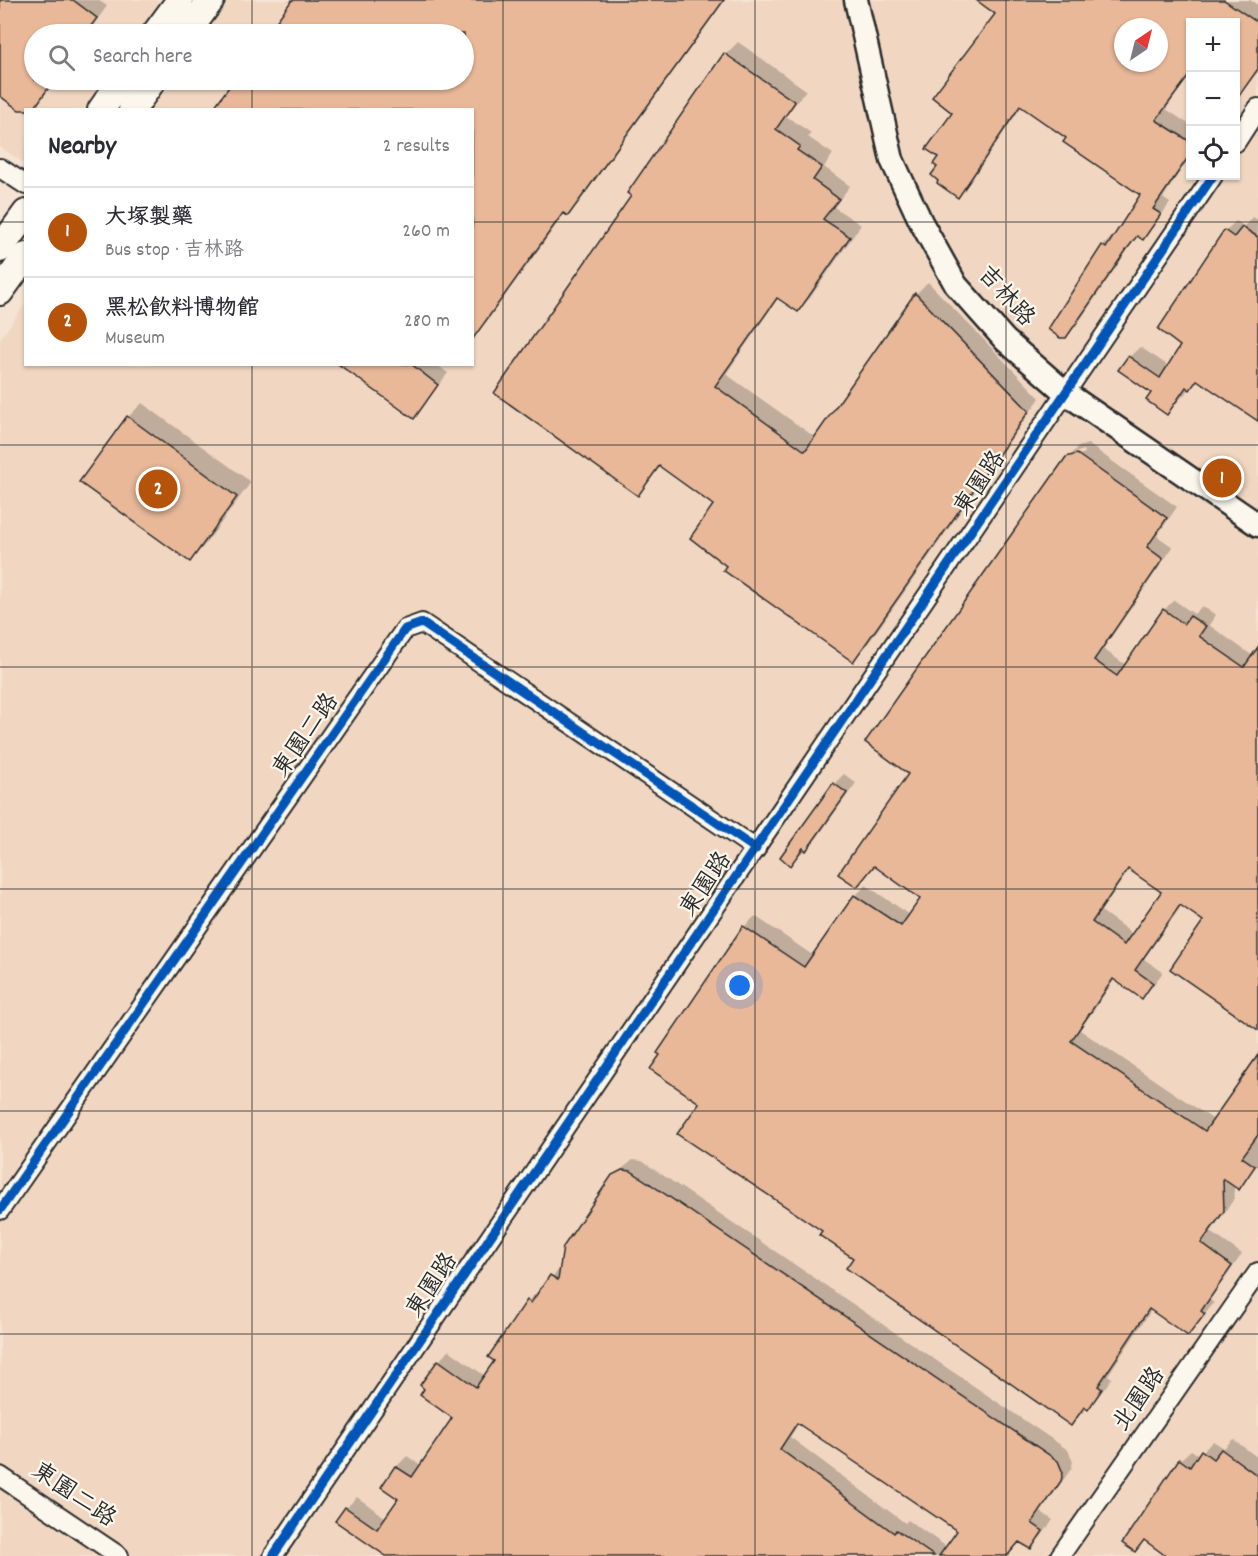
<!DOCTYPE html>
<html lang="en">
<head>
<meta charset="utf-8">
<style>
	:root { --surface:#fff; --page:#f2f2f3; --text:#2b2b33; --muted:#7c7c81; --line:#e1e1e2; --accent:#b45309 }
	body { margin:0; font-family:Dekko,"LXGW WenKai TC",sans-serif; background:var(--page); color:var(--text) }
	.controls { position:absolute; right:18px; top:18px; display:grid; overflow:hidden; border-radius:0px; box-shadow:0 2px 4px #0004 }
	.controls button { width:54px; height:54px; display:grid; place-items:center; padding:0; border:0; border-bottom:2px solid var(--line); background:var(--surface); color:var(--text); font:30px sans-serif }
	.compass { position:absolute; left:1114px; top:18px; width:54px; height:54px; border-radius:50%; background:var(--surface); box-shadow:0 2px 4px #0004; rotate:35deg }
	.you { position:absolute; left:740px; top:986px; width:21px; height:21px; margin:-15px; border:4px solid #fff; border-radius:50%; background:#1a73e8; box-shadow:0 0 0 9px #1a73e833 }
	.badge { display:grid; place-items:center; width:39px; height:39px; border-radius:50%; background:var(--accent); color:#fff; font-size:20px; font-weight:700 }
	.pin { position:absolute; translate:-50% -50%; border:3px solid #fff; box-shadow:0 2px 6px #0006 }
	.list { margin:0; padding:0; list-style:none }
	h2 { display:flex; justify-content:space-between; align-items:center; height:78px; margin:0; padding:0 24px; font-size:26px }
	h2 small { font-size:20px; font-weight:400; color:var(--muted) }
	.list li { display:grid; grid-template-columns:39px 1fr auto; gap:18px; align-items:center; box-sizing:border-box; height:90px; padding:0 24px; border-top:2px solid var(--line) }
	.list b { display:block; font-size:22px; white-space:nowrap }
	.list p { margin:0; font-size:20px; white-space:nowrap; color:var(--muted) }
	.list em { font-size:20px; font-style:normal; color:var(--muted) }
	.icon { flex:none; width:33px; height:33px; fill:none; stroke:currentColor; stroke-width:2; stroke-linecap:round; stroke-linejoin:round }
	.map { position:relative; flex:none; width:1258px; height:1556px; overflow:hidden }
	.search { position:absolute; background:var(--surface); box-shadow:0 2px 4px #0004; left:24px; top:24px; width:450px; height:66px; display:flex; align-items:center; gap:15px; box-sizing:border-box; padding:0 21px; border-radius:33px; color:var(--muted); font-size:22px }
	.panel { position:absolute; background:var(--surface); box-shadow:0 2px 4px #0004; left:24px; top:108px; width:450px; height:258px; border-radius:0px }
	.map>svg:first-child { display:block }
</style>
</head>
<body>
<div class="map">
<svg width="1258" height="1556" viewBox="0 0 1258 1556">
	<rect width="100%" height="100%" fill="#f5e4d3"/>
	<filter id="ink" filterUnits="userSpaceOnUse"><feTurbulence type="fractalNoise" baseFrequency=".0167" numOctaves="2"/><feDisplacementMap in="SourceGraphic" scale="12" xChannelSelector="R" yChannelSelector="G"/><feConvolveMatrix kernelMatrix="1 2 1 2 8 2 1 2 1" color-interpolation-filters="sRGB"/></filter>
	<g filter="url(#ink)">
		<path fill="#f1d7c2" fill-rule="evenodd" d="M 0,0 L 1258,0 L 1258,1556 L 0,1556 L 0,339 L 25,304 L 26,364 L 472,364 L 472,110 L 26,110 L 25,164 L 0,147 ZM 1190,22 L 1236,22 L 1236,176 L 1190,176 ZM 1123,27 L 1159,27 L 1159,63 L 1123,63 ZM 34,34 L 464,34 L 464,80 L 34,80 Z"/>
		<g fill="#0003" fill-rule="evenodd">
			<polygon points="0,0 98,0 107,6 87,34 34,34 34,80 55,80 39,103 33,110 26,110 26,112 0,94"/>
			<polygon points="293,0 725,0 578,204 568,214 565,213 487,321 476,332 472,110 214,110 236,80 464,80 464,34 268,34"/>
			<path d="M 979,0 L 1250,0 L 1258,5 L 1258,71 L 1236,99 L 1236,22 L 1190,22 L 1190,80 L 1188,78 L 1166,109 L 1190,125 L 1190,156 L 1163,198 L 1170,203 L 1153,227 L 1142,238 L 1137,236 L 1076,326 L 1065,337 L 1103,246 L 1113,235 L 1115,237 L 1142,195 L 1022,106 L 968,185 L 957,196 L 939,167 L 940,157 L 954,113 L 997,14 ZM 1123,27 L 1159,27 L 1159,63 L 1123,63 Z"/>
			<polygon points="738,42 806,90 786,116 811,133 808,137 833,154 824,167 850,186 834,207 861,225 810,298 798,310 779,297 726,374 816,438 916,294 928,282 1040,398 865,648 853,660 728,565 715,504 661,466 638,494 633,196 629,193 726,54"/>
			<polygon points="1253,217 1258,220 1258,419 1199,379 1167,413 1129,357 1140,347 1169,366 1182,345 1225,231 1236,221 1244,226"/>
			<polygon points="341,364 436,364 448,373 414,417"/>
			<polygon points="142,403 251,482 204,546 190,560 128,417"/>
			<path d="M 1088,444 L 1177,507 L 1157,536 L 1173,547 L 1103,649 L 1126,665 L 1164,610 L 1174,600 L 1194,614 L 1202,606 L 1216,615 L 1209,625 L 1253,656 L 1258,649 L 1258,1029 L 1205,921 L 1182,905 L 1144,959 L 1163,972 L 1152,987 L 1141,997 L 1115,979 L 1080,1030 L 1214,1120 L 1258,1058 L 1258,1164 L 1239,1188 L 1234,1185 L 1234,1199 L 1211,1232 L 1242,1254 L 1210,1300 L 1214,1303 L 1188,1334 L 1152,1309 L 1108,1375 L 1112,1378 L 1098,1397 L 1071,1424 L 855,1258 L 824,1230 L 659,1053 L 744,927 L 755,916 L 814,956 L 855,896 L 866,885 L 910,915 L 922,899 L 875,865 L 857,885 L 910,773 L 1068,458 L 1085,453 L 1084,450 L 1071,454 L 1078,447 ZM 1130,869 L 1163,892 L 1133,934 L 1101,911 Z"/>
			<polygon points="844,774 856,783 816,839 790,864 834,784"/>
			<path d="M 633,1160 L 642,1161 L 1068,1450 L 1073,1462 L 1071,1469 L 1041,1512 L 1053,1520 L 1041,1537 L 1030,1547 L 1020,1541 L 982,1556 L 389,1556 L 346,1508 L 357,1497 L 386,1518 L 400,1498 L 396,1467 L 407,1456 L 422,1466 L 454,1418 L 439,1361 L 449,1350 L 485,1376 L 528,1301 L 538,1291 L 540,1292 L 561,1267 L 613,1176 ZM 800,1422 L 959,1530 L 947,1547 L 908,1520 L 905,1523 L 790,1437 Z"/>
			<polygon points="1233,1439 1258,1458 1258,1556 1168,1556 1146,1539 1135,1550 1180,1460 1191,1450 1199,1455 1213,1441 1224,1448"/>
		</g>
		<g fill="#e8b899" stroke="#2b2b2b" stroke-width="1.5" fill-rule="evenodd">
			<polygon points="0,0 73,0 97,18 85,34 34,34 34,80 54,80 33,110 19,110 0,96"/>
			<polygon points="292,0 724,0 568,216 563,213 472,340 472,110 212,110 234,80 464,80 464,34 267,34"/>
			<path d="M 976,0 L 1224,0 L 1258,23 L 1258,69 L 1236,100 L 1236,22 L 1191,22 L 1191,73 L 1156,120 L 1191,142 L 1191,153 L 1153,209 L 1161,214 L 1143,240 L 1137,236 L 1127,249 L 1066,338 L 1060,338 L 1048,329 L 1102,245 L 1106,248 L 1140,195 L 1063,142 L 1066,138 L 1020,106 L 958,198 L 937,183 L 938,181 L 931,175 L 937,167 L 933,164 L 938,157 L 926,149 L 952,113 L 932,97 L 995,14 ZM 1123,27 L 1159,27 L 1159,63 L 1123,63 Z"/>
			<polygon points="724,53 795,102 776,129 800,146 797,150 822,167 813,180 839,199 823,219 850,237 798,312 777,298 715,386 805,451 915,293 1029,411 853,662 723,570 726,566 690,538 713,505 659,466 638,496 494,393 631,196 627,193"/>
			<polygon points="1242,227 1258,237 1258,421 1197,380 1190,390 1186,387 1167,415 1146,400 1151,393 1118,370 1128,356 1160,378 1180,346 1158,329 1224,230 1234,237"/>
			<polygon points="338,364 411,364 438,385 414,419"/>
			<polygon points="127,416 237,497 190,562 79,482"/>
			<path d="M 1077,454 L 1167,518 L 1147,547 L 1163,559 L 1094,660 L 1117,676 L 1163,609 L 1184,624 L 1190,616 L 1206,626 L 1199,636 L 1244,667 L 1258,647 L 1258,1030 L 1170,969 L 1203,921 L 1180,905 L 1135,970 L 1153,983 L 1142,999 L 1113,979 L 1071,1041 L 1205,1131 L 1258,1055 L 1258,1135 L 1242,1157 L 1255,1166 L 1239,1190 L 1223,1179 L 1224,1211 L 1201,1243 L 1232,1266 L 1201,1311 L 1205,1314 L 1188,1336 L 1149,1309 L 1098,1386 L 1102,1389 L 1088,1410 L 1084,1407 L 1071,1426 L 846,1268 L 853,1258 L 819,1235 L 822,1231 L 677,1134 L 699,1103 L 650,1069 L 660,1055 L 657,1053 L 743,926 L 804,967 L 854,895 L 901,926 L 920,899 L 874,866 L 857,887 L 838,874 L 908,774 L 865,742 L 1066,457 ZM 1128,869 L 1161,892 L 1124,945 L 1092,922 Z"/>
			<polygon points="833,783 847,793 806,851 803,848 790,866 780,857"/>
			<polygon points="622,1170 631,1171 1058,1461 1063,1473 1061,1481 1032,1523 1043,1531 1031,1549 1019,1542 1007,1556 939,1556 957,1531 797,1423 780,1449 894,1533 896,1530 934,1556 386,1556 335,1521 345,1507 377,1529 398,1499 381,1487 395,1466 412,1477 452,1418 420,1395 424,1389 420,1385 438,1360 476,1387 494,1361 488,1357 527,1300 531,1303 550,1275 558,1280 563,1247 612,1175"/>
			<polygon points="1221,1449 1258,1476 1258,1556 1166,1556 1144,1540 1135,1552 1122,1543 1179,1459 1190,1467 1201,1450 1213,1459"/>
		</g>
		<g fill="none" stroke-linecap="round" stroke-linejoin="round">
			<defs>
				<g id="minor">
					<polyline points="1236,142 1258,108"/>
					<polyline points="0,168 26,185"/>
					<polyline points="0,1210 405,629 422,623 756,849"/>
					<polyline points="0,1476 119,1556"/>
					<polyline points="273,1556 1213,176"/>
					<polyline points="1060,1556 1258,1272"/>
				</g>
				<polyline id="tertiary" points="856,0 892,160 921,222 956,285 1005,340 1067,394 1258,525"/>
				<g id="secondary">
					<polyline points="155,34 180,0"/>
					<polyline points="186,34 211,0"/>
					<polyline points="101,110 122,80"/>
					<polyline points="132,110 153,80"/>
					<polyline points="0,249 26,213"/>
					<polyline points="0,292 26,256"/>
				</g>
			</defs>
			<use href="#minor" stroke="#2b2b2b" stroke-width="22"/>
			<use href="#tertiary" stroke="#2b2b2b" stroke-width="27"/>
			<use href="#secondary" stroke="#2b2b2b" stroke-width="30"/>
			<use href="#minor" stroke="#fbf7ec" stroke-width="18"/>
			<use href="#tertiary" stroke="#fbf7ec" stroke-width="22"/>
			<use href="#secondary" stroke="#fbf7ec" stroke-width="26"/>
			<defs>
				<g id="cycleway">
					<polyline points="0,1210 405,629 422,623 756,849"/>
					<polyline points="273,1556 1213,176"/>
				</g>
			</defs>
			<use href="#cycleway" stroke="#fbf7ec" stroke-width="13"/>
			<use href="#cycleway" stroke="#0057b8" stroke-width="9"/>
		</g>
	</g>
	<path fill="none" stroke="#2b2b2b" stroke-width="1.5" stroke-opacity="0.55" d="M 252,0 L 252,34M 503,0 L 503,1556M 755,0 L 755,1556M 1006,0 L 1006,1556M 252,80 L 252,110M 0,222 L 26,222M 472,222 L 1258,222M 252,364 L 252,1556M 0,445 L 1258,445M 0,667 L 1258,667M 0,889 L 1258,889M 0,1111 L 1258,1111M 0,1334 L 1258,1334"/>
	<g text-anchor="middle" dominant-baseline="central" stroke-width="4.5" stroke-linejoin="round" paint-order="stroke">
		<g font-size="24" fill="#2b2b2b" stroke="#fbf7ec">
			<text transform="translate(1005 297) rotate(48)">吉林路</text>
			<text transform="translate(981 484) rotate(-56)">東園路</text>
			<text transform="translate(307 736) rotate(-55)">東園二路</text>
			<text transform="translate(707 885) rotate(-56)">東園路</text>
			<text transform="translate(433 1286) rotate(-56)">東園路</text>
			<text transform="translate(1140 1400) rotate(-55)">北園路</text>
			<text transform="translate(73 1496) rotate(34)">東園二路</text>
		</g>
	</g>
</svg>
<div class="controls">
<button>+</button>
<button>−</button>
<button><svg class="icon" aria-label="locate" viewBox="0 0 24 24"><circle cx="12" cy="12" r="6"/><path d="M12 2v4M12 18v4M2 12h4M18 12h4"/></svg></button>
</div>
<svg class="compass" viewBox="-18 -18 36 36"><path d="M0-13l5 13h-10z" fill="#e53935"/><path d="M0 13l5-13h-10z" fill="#7c7c81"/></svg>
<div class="you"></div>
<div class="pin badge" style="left:1222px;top:478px">1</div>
<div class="pin badge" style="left:158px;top:489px">2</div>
<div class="search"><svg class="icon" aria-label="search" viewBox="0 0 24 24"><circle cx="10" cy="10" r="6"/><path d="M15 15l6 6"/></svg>Search here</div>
<section class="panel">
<h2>Nearby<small>2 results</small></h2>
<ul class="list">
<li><span class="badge">1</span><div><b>大塚製藥</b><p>Bus stop · 吉林路</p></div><em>260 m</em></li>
<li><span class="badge">2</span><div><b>黑松飲料博物館</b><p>Museum</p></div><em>280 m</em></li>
</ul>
</section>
</div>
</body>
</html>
